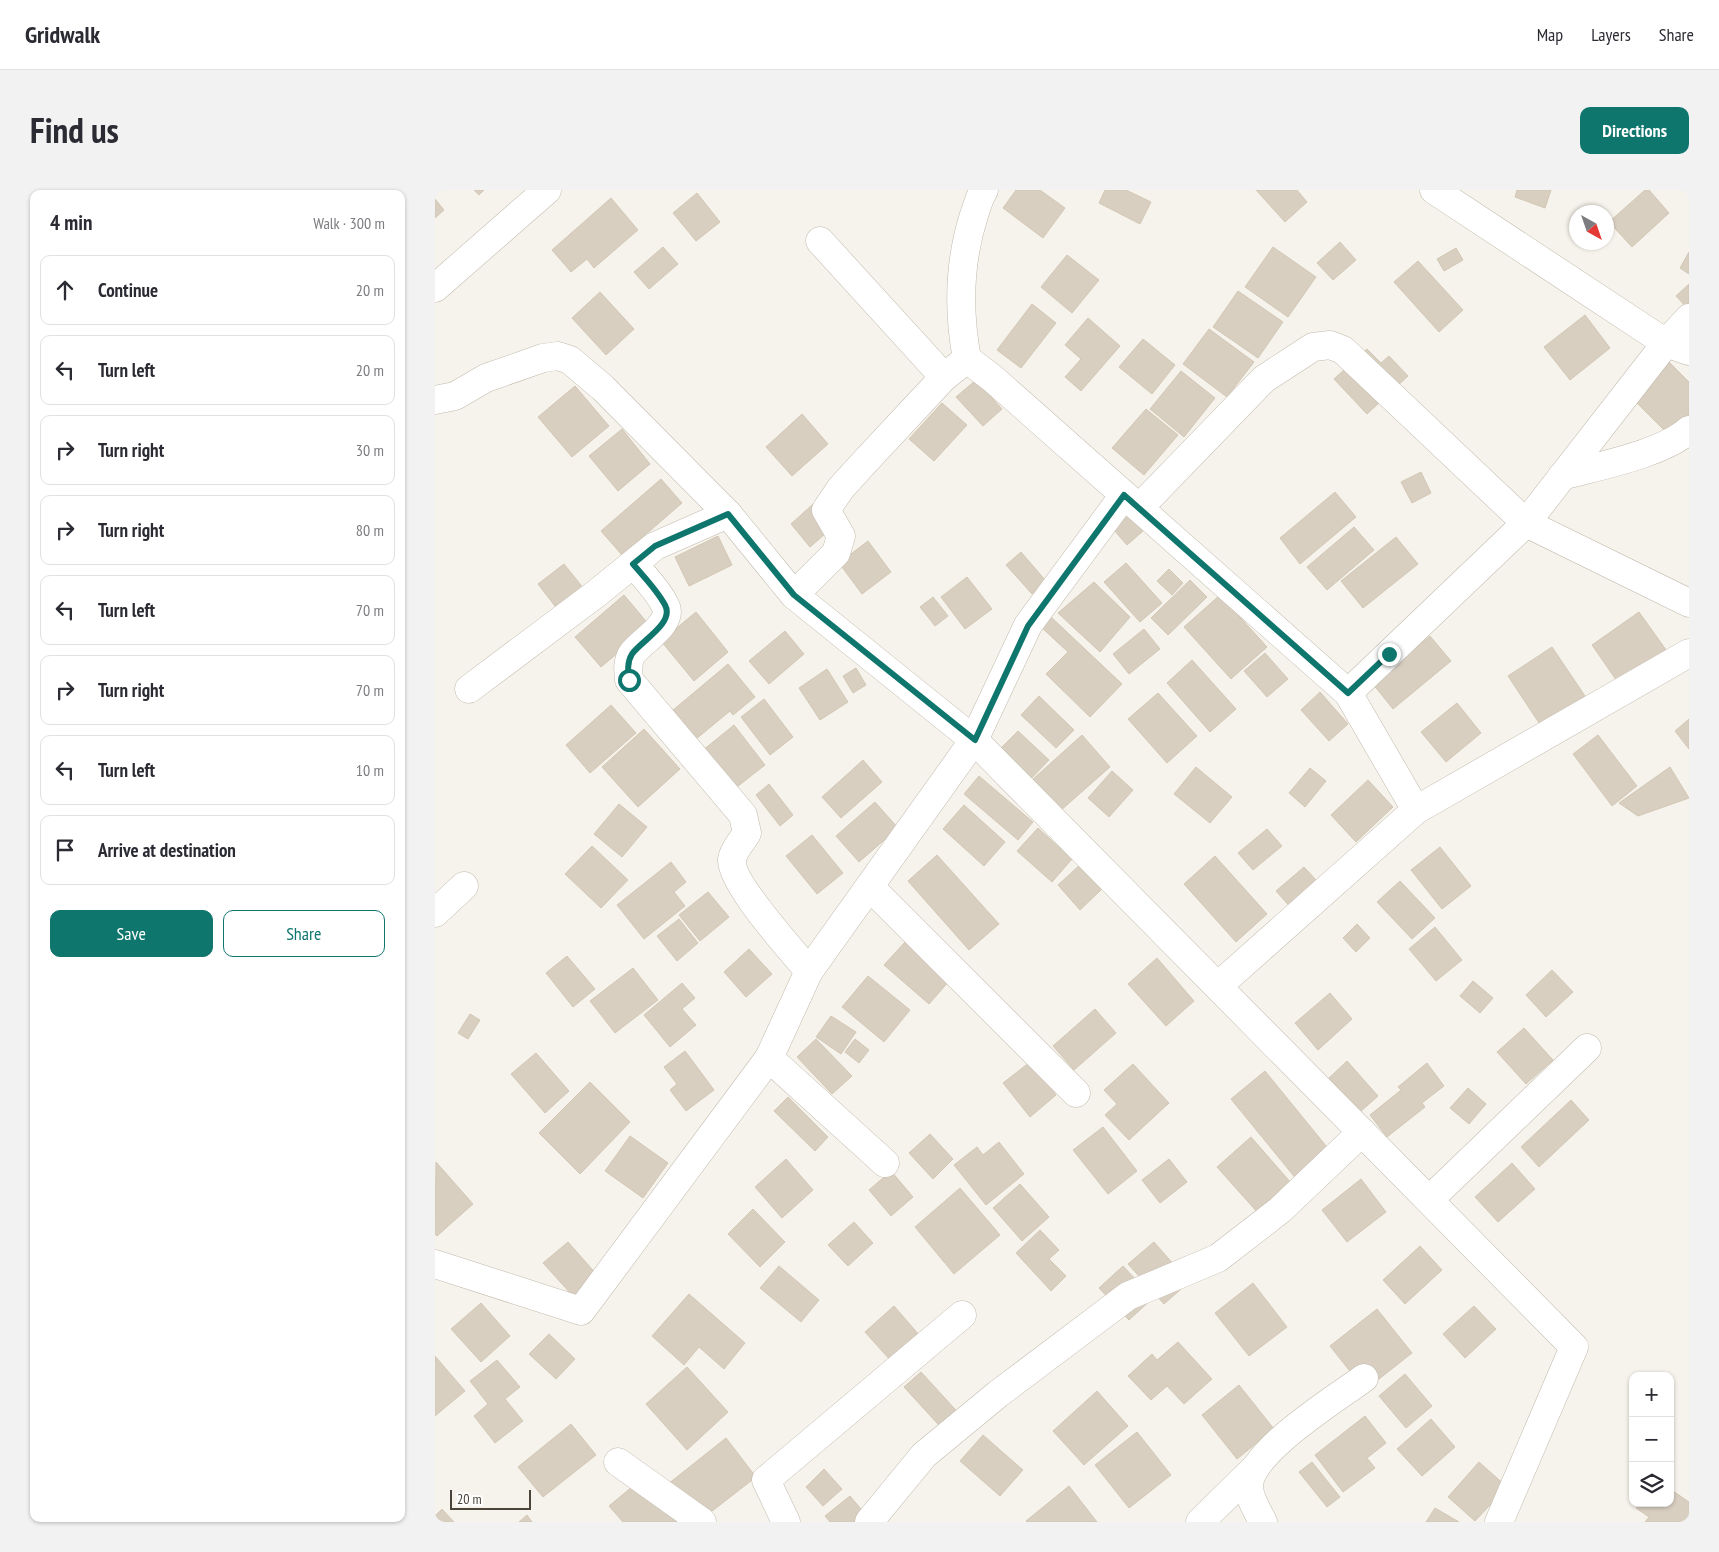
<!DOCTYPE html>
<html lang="en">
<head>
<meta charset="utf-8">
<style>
	:root { --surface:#fff; --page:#f2f2f3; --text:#2b2b33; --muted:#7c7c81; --line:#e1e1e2; --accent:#0f766e }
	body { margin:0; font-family:"PT Sans Narrow",sans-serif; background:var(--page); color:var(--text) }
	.controls { position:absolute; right:15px; bottom:15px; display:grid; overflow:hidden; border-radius:10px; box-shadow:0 1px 4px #0004 }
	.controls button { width:45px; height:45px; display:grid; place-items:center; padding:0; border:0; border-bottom:1px solid var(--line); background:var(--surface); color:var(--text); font:25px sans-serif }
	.compass { position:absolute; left:1134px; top:15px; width:45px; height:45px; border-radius:50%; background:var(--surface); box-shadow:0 1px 4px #0004; rotate:140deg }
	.scale { position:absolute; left:15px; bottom:12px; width:81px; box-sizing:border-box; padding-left:5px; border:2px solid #4b4439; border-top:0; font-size:14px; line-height:18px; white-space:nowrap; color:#4b4439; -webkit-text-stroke:4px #fff; paint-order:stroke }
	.stop { position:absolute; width:15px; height:15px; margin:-11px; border:4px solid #0f766e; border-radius:50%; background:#fff }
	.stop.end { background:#0f766e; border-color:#fff; box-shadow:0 1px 5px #0008 }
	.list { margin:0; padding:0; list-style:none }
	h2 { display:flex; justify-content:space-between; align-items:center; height:65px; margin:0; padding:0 20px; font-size:21px }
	h2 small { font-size:16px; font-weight:400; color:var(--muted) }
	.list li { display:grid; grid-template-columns:32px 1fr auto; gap:15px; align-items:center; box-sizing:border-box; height:70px; margin:0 10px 10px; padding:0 10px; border:1px solid var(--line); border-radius:10px }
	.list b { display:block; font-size:19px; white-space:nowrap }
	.list em { font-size:16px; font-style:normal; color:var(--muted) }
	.actions { display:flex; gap:10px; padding:15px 20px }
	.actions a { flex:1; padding:11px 0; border:1px solid var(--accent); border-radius:10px; text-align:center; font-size:18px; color:var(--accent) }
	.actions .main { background:var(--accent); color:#fff }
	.icon { flex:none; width:28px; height:28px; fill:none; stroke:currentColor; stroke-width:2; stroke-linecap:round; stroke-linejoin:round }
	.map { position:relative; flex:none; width:1254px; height:1332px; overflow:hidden; border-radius:10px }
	header { display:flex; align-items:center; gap:30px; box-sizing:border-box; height:70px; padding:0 25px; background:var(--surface); border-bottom:1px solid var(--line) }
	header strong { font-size:24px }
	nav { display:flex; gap:28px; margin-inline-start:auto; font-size:18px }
	.intro { display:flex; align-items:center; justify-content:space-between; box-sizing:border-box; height:120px; padding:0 30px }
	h1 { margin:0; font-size:35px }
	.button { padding:12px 22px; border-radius:10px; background:var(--accent); color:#fff; font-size:18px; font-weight:700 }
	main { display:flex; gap:30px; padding:0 30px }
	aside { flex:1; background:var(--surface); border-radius:10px; box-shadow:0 1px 4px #0004 }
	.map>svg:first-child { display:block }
</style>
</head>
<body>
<header>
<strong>Gridwalk</strong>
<nav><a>Map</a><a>Layers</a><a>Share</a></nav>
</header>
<div class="intro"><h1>Find us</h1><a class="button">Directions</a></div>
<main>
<aside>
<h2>4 min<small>Walk · 300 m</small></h2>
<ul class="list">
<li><svg class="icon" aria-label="ahead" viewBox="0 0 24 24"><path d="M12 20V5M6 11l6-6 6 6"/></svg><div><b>Continue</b></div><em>20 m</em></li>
<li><svg class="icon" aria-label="left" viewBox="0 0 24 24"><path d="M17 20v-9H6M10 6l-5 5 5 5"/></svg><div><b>Turn left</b></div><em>20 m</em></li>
<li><svg class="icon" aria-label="right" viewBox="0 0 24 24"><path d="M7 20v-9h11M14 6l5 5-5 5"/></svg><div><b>Turn right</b></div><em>30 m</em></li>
<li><svg class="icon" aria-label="right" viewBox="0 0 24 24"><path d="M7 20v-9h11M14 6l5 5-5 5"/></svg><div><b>Turn right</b></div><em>80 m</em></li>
<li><svg class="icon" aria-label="left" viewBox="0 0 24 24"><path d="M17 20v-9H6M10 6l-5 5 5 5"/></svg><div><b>Turn left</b></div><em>70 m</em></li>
<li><svg class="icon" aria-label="right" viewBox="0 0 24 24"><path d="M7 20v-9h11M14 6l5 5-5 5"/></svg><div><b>Turn right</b></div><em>70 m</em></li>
<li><svg class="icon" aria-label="left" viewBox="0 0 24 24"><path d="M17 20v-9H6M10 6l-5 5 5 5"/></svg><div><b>Turn left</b></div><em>10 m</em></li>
<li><svg class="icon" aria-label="arrive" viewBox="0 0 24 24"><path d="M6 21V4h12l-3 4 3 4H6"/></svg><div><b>Arrive at destination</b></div></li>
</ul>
<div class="actions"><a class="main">Save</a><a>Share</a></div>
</aside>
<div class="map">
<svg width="1254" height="1332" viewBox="0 0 1254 1332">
	<rect width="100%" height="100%" fill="#f6f3ec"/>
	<g fill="#d8cfc1" stroke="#d3c7b4">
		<polygon points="39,0 49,0 44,5"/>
		<polygon points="581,0 605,0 630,18 608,48 568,18"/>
		<polygon points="670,0 691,0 716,12 705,34 664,13"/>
		<polygon points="821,0 862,0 872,12 850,32"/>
		<polygon points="1082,0 1116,0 1110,18 1080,7"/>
		<polygon points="1210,0 1214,0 1234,23 1197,57 1174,32"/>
		<polygon points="262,3 285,32 261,51 238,23"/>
		<polygon points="176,8 203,40 159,78 152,69 136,82 117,60"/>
		<polygon points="0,9 9,20 0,28"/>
		<polygon points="905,52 921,70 898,90 882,73"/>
		<polygon points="228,57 243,74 214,99 199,82"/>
		<polygon points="838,57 881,87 853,127 810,97"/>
		<polygon points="1021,58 1028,70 1009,81 1002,69"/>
		<polygon points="1254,62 1254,84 1245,78"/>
		<polygon points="632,65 664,90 637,123 606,97"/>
		<polygon points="983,71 1028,120 1004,142 959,92"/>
		<polygon points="1254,94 1254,120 1241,106"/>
		<polygon points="803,101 848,132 823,168 778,137"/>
		<polygon points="165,102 199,139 171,165 137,128"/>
		<polygon points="597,114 621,133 586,178 562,160"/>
		<polygon points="1150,125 1175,158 1135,190 1109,157"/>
		<polygon points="653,128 685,156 646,201 630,187 646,169 630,155"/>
		<polygon points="774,139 819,172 792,207 748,174"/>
		<polygon points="708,149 740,175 717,204 684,177"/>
		<polygon points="932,159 946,173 954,166 973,186 932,224 899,189"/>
		<polygon points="1233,171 1254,192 1254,225 1234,245 1196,207"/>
		<polygon points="746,181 780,208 749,247 715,219"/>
		<polygon points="541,190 567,219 548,236 521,207"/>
		<polygon points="140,196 174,236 137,267 103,227"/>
		<polygon points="507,213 532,235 499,271 474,249"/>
		<polygon points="711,219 743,245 709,285 677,258"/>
		<polygon points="367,224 393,254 357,286 331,257"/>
		<polygon points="187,239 215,274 183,301 154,266"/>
		<polygon points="986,282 996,303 977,313 966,292"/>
		<polygon points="226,289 247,313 187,365 166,341"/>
		<polygon points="900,302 921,327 865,374 845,348"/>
		<polygon points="387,306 407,329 375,357 356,334"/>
		<polygon points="694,325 708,341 692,355 678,339"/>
		<polygon points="919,337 939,360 892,400 872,377"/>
		<polygon points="283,346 297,375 254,396 240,367"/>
		<polygon points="961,347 983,374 928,418 906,391"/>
		<polygon points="433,351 456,382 427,404 404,373"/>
		<polygon points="586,362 611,391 597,404 571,375"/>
		<polygon points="691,373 727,413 705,432 669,392"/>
		<polygon points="129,374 149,399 123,420 103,394"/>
		<polygon points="734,379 748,393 737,405 722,391"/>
		<polygon points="532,387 557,419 530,439 506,407"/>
		<polygon points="755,390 772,407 733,445 716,428"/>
		<polygon points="659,392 695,427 665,462 623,423"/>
		<polygon points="189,405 215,436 166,477 140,447"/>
		<polygon points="785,405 832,457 796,489 749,437"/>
		<polygon points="498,407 513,426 500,436 485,417"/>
		<polygon points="261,422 293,462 259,491 226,451"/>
		<polygon points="1204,422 1234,464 1186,497 1157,455"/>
		<polygon points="616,427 687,494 655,527 611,484 633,462 606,437"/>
		<polygon points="709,439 725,459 694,484 678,464"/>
		<polygon points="350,441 369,464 334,494 314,471"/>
		<polygon points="995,446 1016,471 958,519 938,494"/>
		<polygon points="1117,457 1150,506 1106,536 1073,486"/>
		<polygon points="830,463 853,489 832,507 809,481"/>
		<polygon points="757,470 801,519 775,542 732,493"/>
		<polygon points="293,474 320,507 298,525 295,521 261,549 237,521"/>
		<polygon points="421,478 431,495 418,503 408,486"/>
		<polygon points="392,479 413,512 385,530 364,498"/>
		<polygon points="885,502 913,534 894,551 866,520"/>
		<polygon points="723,503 762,546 732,573 693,529"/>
		<polygon points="604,506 639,540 621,558 586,525"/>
		<polygon points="329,509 358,547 335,565 306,527"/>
		<polygon points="1022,513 1046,543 1011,572 986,542"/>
		<polygon points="176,515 201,543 155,583 131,555"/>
		<polygon points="1254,529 1254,559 1240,541"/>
		<polygon points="299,535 330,575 298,600 267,561"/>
		<polygon points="209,539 245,579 203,617 167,577"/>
		<polygon points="583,541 614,570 589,596 558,566"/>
		<polygon points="647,545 675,577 625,621 597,590"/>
		<polygon points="1163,545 1202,596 1177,616 1138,564"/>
		<polygon points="428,570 447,592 406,628 387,607"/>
		<polygon points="761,577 797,607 775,633 739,604"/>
		<polygon points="1235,577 1254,608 1203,626 1184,613"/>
		<polygon points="875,578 891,591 870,617 854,603"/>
		<polygon points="677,581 698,600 674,627 653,608"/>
		<polygon points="544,586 598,632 583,650 529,604"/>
		<polygon points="933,590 958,617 921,652 896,625"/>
		<polygon points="334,594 358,625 345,636 321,605"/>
		<polygon points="440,612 463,638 424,672 401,646"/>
		<polygon points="184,614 212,637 187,667 159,644"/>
		<polygon points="529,615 570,652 549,676 508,639"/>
		<polygon points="603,638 637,669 617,692 582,661"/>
		<polygon points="832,639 847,656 818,680 803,663"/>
		<polygon points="377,645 408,683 382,704 351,666"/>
		<polygon points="157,656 193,690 166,718 130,684"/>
		<polygon points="1005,657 1036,696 1007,719 976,680"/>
		<polygon points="502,665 564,734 534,760 473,691"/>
		<polygon points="780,666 832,724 801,752 749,694"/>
		<polygon points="236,672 251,692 239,702 250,716 209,749 182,715"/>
		<polygon points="646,674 668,698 645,720 623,695"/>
		<polygon points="869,677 894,704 866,729 841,701"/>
		<polygon points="965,691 1000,728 977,749 942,712"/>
		<polygon points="273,702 294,727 265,751 244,725"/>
		<polygon points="244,729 263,753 242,771 222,746"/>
		<polygon points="922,734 935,748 921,762 908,748"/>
		<polygon points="1000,737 1027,770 1001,791 974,759"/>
		<polygon points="470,752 515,790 494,814 449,775"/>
		<polygon points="314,759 337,784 311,807 289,782"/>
		<polygon points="132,766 160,799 138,817 111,783"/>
		<polygon points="722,768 759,811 731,836 693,794"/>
		<polygon points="198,778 223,810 180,843 155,811"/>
		<polygon points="1117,780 1138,802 1111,827 1091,805"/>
		<polygon points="433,786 475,820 449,852 407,817"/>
		<polygon points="1038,791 1058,808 1045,823 1025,806"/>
		<polygon points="247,793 260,808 247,819 261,835 235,857 209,825"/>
		<polygon points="895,803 917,829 883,860 860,833"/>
		<polygon points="660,819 681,843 639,880 618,856"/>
		<polygon points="35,824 45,830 33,849 23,843"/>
		<polygon points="396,826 421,842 406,864 381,847"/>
		<polygon points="1089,838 1118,870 1091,894 1062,862"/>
		<polygon points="381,849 417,886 397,904 362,867"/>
		<polygon points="420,849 434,860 424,873 410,862"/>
		<polygon points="250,861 279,900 251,921 235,900 242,894 229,877"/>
		<polygon points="101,863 134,901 110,923 76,884"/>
		<polygon points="912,871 943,906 925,922 894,888"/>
		<polygon points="595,872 621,905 595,927 568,893"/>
		<polygon points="992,873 1009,896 987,913 990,917 952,947 935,925 966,900 963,897"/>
		<polygon points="698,874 734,913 694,950 670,925 682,914 669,900"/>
		<polygon points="830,881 905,973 871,1001 796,909"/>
		<polygon points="155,892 195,932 145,984 104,943"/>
		<polygon points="1033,898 1051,914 1034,934 1015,918"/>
		<polygon points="353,907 393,947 380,961 339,921"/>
		<polygon points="1136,910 1154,930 1104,977 1086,957"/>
		<polygon points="668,937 702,981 673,1004 638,960"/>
		<polygon points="495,944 518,969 498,989 474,963"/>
		<polygon points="195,946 233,973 208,1008 170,981"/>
		<polygon points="816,947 857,994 823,1023 782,977"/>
		<polygon points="564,952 589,984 551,1015 519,975 542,957 548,965"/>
		<polygon points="351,969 378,1000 347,1028 320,997"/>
		<polygon points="734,969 752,992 725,1013 707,990"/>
		<polygon points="1,972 38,1014 2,1046 0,1044"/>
		<polygon points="1077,973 1100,999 1063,1032 1040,1007"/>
		<polygon points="456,981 478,1007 456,1026 434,1000"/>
		<polygon points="926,989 951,1022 912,1052 887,1020"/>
		<polygon points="585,994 614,1027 587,1051 558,1018"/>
		<polygon points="525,998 565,1045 519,1084 480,1037"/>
		<polygon points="318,1019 350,1052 325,1077 293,1044"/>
		<polygon points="419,1032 438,1053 413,1076 393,1055"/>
		<polygon points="605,1040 624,1060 614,1069 631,1086 616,1101 581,1063"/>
		<polygon points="133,1052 171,1095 147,1116 108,1073"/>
		<polygon points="719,1052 754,1092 729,1114 693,1074"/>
		<polygon points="985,1056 1007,1080 970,1114 948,1090"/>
		<polygon points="344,1076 384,1110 366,1132 325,1098"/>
		<polygon points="688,1076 718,1108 694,1130 664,1098"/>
		<polygon points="818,1093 852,1137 814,1166 780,1123"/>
		<polygon points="254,1104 310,1153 289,1179 264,1157 249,1175 217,1146"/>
		<polygon points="46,1113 75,1146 46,1172 16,1139"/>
		<polygon points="459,1116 485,1146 456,1171 430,1142"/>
		<polygon points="1039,1116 1061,1139 1030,1168 1008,1144"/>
		<polygon points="942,1119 977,1163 930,1200 895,1156"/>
		<polygon points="114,1144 140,1169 121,1189 94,1164"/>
		<polygon points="743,1152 777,1189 749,1214 732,1196 716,1210 693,1186 717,1164 722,1170"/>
		<polygon points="0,1166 30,1201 0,1226"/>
		<polygon points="62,1170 85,1197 70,1209 88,1231 60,1253 39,1226 53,1214 35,1191"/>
		<polygon points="252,1177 293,1222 252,1260 211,1214"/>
		<polygon points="486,1182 529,1229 512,1244 469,1197"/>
		<polygon points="970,1184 997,1216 971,1238 944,1206"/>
		<polygon points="804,1195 839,1239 802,1269 767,1225"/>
		<polygon points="662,1201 693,1236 649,1275 618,1241"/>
		<polygon points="930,1226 951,1253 932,1268 940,1278 908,1302 880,1265"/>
		<polygon points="996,1229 1020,1257 987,1286 962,1259"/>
		<polygon points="136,1234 161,1265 108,1307 83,1277"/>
		<polygon points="702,1242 736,1285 694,1318 660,1275"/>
		<polygon points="548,1245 588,1280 565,1306 525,1271"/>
		<polygon points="291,1248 321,1287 263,1332 233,1294"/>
		<polygon points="877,1272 905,1307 892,1317 864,1282"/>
		<polygon points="1044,1272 1072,1297 1040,1331 1013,1307"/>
		<polygon points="389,1279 407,1299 388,1316 371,1297"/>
		<polygon points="215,1282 256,1332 188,1332 174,1316"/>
		<polygon points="634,1296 662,1332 592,1332 591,1331"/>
		<polygon points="1235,1299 1254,1312 1254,1332 1210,1332 1214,1327 1201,1318 1205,1313 1235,1313"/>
		<polygon points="415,1306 437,1332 395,1332 390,1326"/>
		<polygon points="1000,1318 1024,1332 991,1332"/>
		<polygon points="7,1319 19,1332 0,1332 0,1326"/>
		<polygon points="92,1325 97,1332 84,1332"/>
	</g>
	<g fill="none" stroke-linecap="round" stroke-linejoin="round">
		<defs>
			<g id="minor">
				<path d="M 549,0 C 544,7 542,17 539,25 C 524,72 523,121 532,169 L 557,188 L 913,503 L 981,620"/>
				<polyline points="999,0 1231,153 1254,161"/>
				<polyline points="385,51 509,187"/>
				<polyline points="0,98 112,0"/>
				<polyline points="0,210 20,206 51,188 108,168 123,166 135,170 168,198 293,324 359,405 539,550 1139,1157 1064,1332"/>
				<path d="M 1127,286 C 1163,276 1227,264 1254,240"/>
				<polyline points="704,318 829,189 878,157 895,155 908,160 1091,333 1254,413"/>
				<path d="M 199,374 C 209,387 223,400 230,415 C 240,433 206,451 197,464 C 192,472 193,481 194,490 L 308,625 L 312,643 C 307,651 298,661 297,670 C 295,692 358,762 374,781"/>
				<polyline points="359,405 401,363 406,346 391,320 406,298 426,276 509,187 532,169"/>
				<polyline points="34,499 162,403 220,356 293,324"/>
				<polyline points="913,503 1091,333 1231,153 1254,128"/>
				<polyline points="435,697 641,903"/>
				<polyline points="0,723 29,696"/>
				<polyline points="783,796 981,620 1254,463"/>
				<polyline points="334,868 450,973"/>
				<polyline points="994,1010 1152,858"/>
				<polyline points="0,1074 146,1121 334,868 374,781 539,550 593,435 689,305"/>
				<polyline points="183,1272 267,1332"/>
				<polyline points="351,1332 331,1290 527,1125"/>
				<polyline points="434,1332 489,1265 563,1204 693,1106 783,1068 845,1020 927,942"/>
				<polyline points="765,1332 820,1278"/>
				<path d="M 828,1332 C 823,1322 814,1308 814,1296 C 814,1262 902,1208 929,1188"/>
			</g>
		</defs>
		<use href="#minor" stroke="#c2bbae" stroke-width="29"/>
		<use href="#minor" stroke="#fff" stroke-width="28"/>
	</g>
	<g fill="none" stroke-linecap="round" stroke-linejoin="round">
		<path stroke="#0f766e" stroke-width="6" d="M 194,490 C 193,481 192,472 197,464 C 206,451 240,433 230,415 C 222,400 209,387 198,374 L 220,356 L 293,324 L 359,405 L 540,550 L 593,436 L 689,305 L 913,503 L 954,464"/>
	</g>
</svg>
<div class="controls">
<button>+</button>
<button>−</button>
<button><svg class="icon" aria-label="layers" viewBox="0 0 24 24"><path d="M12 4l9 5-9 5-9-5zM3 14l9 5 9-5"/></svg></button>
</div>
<svg class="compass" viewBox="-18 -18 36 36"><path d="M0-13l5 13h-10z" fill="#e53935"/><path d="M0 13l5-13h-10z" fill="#7c7c81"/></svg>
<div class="scale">20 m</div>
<div class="stop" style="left:194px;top:490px"></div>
<div class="stop end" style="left:954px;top:464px"></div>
</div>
</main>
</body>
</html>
